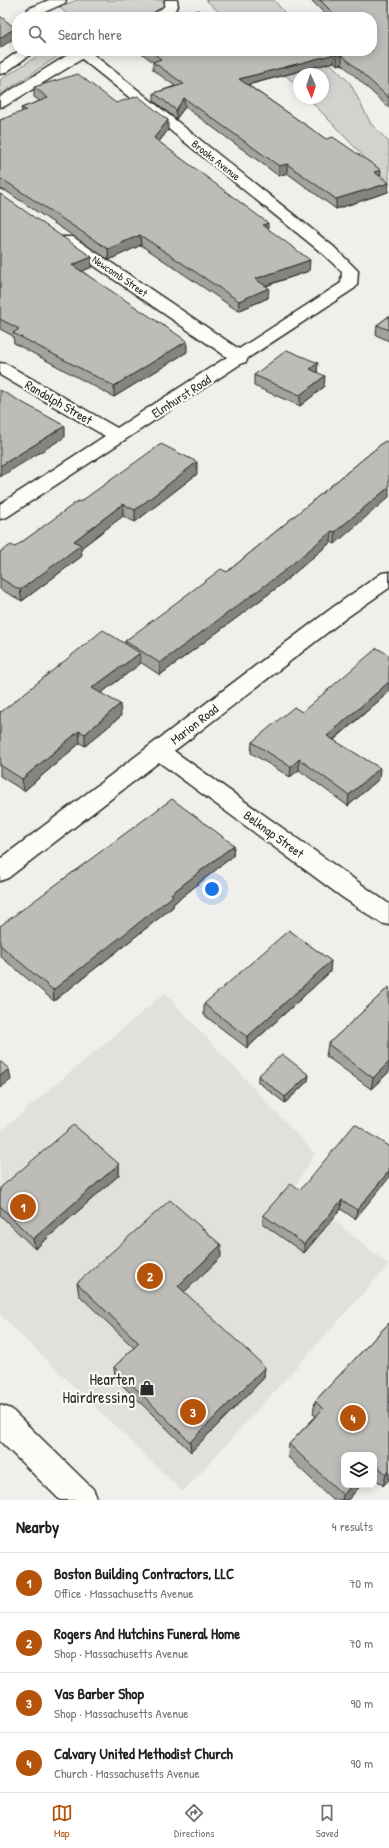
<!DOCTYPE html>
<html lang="en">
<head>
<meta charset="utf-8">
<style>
	:root { --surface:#fff; --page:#f6f6f6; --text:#202124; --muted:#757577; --line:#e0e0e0; --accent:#b45309 }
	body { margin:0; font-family:"Patrick Hand",sans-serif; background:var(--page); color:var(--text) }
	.controls { position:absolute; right:12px; bottom:12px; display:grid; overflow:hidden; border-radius:8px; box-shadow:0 2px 10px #0003 }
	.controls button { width:36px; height:36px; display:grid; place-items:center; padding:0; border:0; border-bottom:1px solid var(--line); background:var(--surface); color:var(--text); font:20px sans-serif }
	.compass { position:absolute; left:293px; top:68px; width:36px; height:36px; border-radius:50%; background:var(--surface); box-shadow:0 2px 10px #0003; rotate:177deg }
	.you { position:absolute; left:212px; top:889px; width:14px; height:14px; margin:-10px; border:3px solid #fff; border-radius:50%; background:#1a73e8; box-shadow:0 0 0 6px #1a73e833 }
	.badge { display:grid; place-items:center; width:26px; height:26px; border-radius:50%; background:var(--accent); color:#fff; font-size:13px; font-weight:700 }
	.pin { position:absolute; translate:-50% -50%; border:2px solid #fff; box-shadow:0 1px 4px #0006 }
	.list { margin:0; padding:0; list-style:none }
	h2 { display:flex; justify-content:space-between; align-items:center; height:52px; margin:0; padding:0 16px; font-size:17px }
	h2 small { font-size:13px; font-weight:400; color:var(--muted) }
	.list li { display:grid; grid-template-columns:26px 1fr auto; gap:12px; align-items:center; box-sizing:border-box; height:60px; padding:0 16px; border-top:1px solid var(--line) }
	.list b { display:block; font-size:15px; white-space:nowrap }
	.list p { margin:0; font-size:13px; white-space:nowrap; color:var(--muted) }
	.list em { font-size:13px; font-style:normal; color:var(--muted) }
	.icon { flex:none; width:22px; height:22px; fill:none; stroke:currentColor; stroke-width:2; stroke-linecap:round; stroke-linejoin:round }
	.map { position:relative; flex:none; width:389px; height:1500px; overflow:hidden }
	.search { position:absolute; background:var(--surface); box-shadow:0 2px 10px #0003; left:12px; right:12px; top:12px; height:44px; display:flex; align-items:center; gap:10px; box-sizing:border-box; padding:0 14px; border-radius:16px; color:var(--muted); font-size:15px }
	.sheet { height:292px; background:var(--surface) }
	nav { display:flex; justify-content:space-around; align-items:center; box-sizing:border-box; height:56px; border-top:1px solid var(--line); background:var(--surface); font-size:11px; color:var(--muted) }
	nav a { display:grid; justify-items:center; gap:2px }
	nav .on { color:var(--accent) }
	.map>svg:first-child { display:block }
</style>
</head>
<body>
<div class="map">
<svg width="389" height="1500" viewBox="0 0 389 1500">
	<rect width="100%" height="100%" fill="#f0efeb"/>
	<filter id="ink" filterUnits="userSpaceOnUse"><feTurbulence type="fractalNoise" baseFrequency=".025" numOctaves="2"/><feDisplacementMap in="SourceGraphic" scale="8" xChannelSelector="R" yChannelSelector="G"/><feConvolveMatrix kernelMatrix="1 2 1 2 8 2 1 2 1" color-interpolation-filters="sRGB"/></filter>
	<g filter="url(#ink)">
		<polygon fill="#e1e0dc" points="165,993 315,1154 294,1188 389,1265 183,1492 0,1315 0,1131"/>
		<g fill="#d3d2cf" stroke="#7f7e7d">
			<polygon points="77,0 164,0 166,4 164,9 149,17 71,17 59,7"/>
			<polygon points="206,0 274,0 288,17 224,17"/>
			<polygon points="45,51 57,51 61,54 0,95 0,80"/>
			<polygon points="260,51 318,51 350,83 371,124 389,142 389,183 308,98 323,98 323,74 299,74 299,88"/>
		</g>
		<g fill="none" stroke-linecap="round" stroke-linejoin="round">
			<defs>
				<g id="street">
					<polygon points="49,0 66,0 65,3 38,15 28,15 27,12 28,9"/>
					<path d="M 165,0 L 177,0 L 178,6 L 169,17 L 150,17 C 153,13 161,11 165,5 Z"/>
					<polygon points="19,51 35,51 5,73 0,74 0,64"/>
					<polygon points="74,51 89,51 334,247 358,271 357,285 355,288 248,358 246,362 242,363 7,517 0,519 0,504 105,436 0,375 0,363 6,364 117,428 227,357 61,243 59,240 61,237 73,237 239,349 341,283 342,272 322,253 82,59 5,106 0,107 0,97"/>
					<polygon points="389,572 389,588 346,618 174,751 389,904 389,925 381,923 342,897 159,762 8,878 0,881 0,859 332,608 382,573"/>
				</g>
				<polygon id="highway" points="0,1405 11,1409 93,1489 98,1500 60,1500 0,1441"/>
			</defs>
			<use href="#street" stroke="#2b2b2b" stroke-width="3"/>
			<use href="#highway" stroke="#2b2b2b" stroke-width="3"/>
			<use href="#street" fill="#fdfcf7" fill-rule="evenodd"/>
			<use href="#highway" fill="#fdfcf7" fill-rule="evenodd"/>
		</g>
		<g fill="#a3a29e" stroke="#2b2b2b">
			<polygon points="311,0 389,0 389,108 342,64 337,65 334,62 248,85 380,177 388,192 336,209 287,173 279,176 185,107 176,119 154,101 154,93 175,86 153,70 153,62 139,51 372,51 372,17 328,17"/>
			<polygon points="34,87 116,103 168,130 159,142 268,229 309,271 266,286 268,298 238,311 141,245 109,260 6,191 0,189 0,120 22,112 21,108 40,101 34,97"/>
			<polygon points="0,194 92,267 82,271 187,352 114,397 14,343 13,336 0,329"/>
			<polygon points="389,316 389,341 376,335 377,325"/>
			<polygon points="317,372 324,387 300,406 254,386 254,375"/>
			<polygon points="385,441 335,544 331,542 278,587 160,675 140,662 140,664 101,693 121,716 85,746 80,743 24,791 0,776 0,711 1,712 125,644 125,641 227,572"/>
			<polygon points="197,474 135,522 123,516 81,548 82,556 22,601 0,589 0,552 15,547 80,502"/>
			<polygon points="389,692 334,740 379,779 348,806 299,770 290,777 251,753 252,742 302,712"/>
			<polygon points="234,845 233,856 173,904 173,907 54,1001 0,956 0,926"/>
			<polygon points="330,972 247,1048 204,1015 204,1004"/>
			<polygon points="389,987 389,1072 371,1089 326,1056 328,1044"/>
			<polygon points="258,1076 308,1081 285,1103 258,1082"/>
			<polygon points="389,1146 355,1219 341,1209 304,1253 263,1224 263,1215 300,1190"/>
			<polygon points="119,1164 119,1175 35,1249 0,1215 0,1188"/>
			<polygon points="221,1257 184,1292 264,1378 191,1452 115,1378 114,1367 134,1348 79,1295 77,1283"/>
			<polygon points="389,1323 389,1480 383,1486 374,1477 374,1455 361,1485 348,1500 333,1500 288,1457 289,1444 316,1416 313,1414 315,1401"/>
		</g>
		<g fill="#848481" stroke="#2b2b2b">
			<polygon points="15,28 16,37 0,48 0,38"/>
			<polygon points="335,54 334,62 239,87 239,79"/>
			<polygon points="342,55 342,64 337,65 337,56"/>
			<polygon points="184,98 185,107 176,119 176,110"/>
			<polygon points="168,120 168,130 154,148 154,138"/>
			<polygon points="287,164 287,173 279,176 279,166"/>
			<polygon points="381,170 380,179 374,172"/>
			<polygon points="389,183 388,192 336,209 336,199"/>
			<polygon points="268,223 268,233 263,225"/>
			<polygon points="140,235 141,245 109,260 108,249"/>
			<polygon points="92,257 92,267 73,275 72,265"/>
			<polygon points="310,260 309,271 255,289 255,279"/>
			<polygon points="269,288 268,298 238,311 239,301"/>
			<polygon points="187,341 187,352 114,397 114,386"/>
			<polygon points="318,363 317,374 310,369"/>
			<polygon points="325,376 324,387 300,406 300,395"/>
			<polygon points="65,426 65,437 0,477 0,466"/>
			<polygon points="197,462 197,474 135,522 135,510"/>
			<polygon points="389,487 389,497 335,544 335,532"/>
			<polygon points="123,504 123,516 81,548 82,556 22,601 20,590 74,541"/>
			<polygon points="332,531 331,542 278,587 160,675 160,663"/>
			<polygon points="140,653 140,664 92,700 92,688"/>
			<polygon points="389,682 389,692 326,746 327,736"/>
			<polygon points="120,704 121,716 85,746 85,734"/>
			<polygon points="79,731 80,743 24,791 22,779"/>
			<polygon points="299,759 299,770 290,777 291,767"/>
			<polygon points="380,768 379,779 348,806 349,795"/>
			<polygon points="234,845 233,856 173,904 173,907 54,1001 53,990 171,894"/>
			<polygon points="331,961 330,972 247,1048 247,1037"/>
			<polygon points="389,1062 389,1072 371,1089 373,1078"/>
			<polygon points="9,1069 11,1080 0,1088 0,1076"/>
			<polygon points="309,1075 308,1081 285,1103 285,1097"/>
			<polygon points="119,1164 119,1175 35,1249 33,1239"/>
			<polygon points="389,1171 389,1178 355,1219 357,1210"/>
			<polygon points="342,1200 341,1209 304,1253 304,1244"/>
			<polygon points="221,1245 221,1257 178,1298 178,1286"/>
			<polygon points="265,1367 264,1378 191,1452 190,1442"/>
			<polygon points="389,1470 389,1480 383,1486 386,1474"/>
			<polygon points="352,1485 361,1485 348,1500 342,1500 343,1495"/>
		</g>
		<g fill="#bdbcb8" stroke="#2b2b2b">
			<polygon points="320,0 389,0 389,98 342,55 337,56 335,54 239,79 326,139 333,137 381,170 374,172 389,183 336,199 287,164 279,166 184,98 176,110 154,93 184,84 153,62 161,59 150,51 372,51 372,17 337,17"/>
			<polygon points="198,10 210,17 178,17"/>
			<polygon points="0,16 15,28 0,38"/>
			<polygon points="78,74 116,103 138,96 168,120 154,138 268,223 263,225 310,260 255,279 269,288 239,301 140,235 108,249 5,181 0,179 0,120 26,110 21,108 48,98 34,87"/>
			<polygon points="0,194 92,257 72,265 187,341 114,386 13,333 19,329 0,319"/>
			<polygon points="389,316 389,330 377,325"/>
			<polygon points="287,350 318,363 310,369 325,376 300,395 254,375"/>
			<polygon points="0,390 65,426 0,466"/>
			<polygon points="385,441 389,443 389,487 335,532 332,531 279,575 160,663 125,641 221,569 227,572"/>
			<polygon points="161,444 197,462 135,510 123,504 74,541 81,545 20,590 0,578 0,552 11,545 15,547 78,501 80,502"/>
			<polygon points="103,630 140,653 92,688 120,704 85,734 79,731 22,779 0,765 0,711 1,712"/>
			<polygon points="377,648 389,655 389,682 327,736 380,768 349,795 299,759 291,767 252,742 294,707 302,712"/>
			<polygon points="172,799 234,845 171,894 173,896 53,990 0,945 0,926"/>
			<polygon points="289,930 331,961 247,1037 204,1004"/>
			<polygon points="389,987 389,1062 373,1078 328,1044"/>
			<polygon points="282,1054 309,1075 285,1097 258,1076"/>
			<polygon points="0,1061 9,1069 0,1076"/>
			<polygon points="355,1124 389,1146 389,1171 357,1210 342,1200 304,1244 263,1215 291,1183 300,1190"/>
			<polygon points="74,1125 119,1164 33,1239 0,1206 0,1188"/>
			<polygon points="170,1200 221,1245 178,1286 265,1367 190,1442 114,1367 139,1343 77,1283"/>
			<polygon points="389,1323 389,1470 386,1474 374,1463 374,1455 344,1455 344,1485 352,1485 343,1495 289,1444 323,1409 315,1401"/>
		</g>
	</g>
	<defs>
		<symbol id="shop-bare" viewBox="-9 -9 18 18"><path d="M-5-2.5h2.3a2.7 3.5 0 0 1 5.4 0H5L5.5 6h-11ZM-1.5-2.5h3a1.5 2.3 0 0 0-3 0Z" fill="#2b2b2b" stroke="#fdfcf7" stroke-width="2.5" paint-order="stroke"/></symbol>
	</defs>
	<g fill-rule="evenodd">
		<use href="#shop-bare" x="136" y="1377" width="22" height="22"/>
	</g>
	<g text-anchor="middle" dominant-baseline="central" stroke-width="4" stroke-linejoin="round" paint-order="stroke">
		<g font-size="11" fill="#2b2b2b" stroke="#fdfcf7">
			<text transform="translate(216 160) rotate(38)">Brooks Avenue</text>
			<text transform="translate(120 276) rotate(34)">Newcomb Street</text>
		</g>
		<g font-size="13" fill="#2b2b2b" stroke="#fdfcf7">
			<text transform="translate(181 396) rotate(-33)">Elmhurst Road</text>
			<text transform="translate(59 402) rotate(30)">Randolph Street</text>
			<text transform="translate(194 724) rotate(-38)">Marion Road</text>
			<text transform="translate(274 834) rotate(36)">Belknap Street</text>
		</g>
		<g font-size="16" fill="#2b2b2b" stroke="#fdfcf7" text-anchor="end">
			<text x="135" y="1379">Hearten<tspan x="135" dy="18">Hairdressing</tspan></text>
		</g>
	</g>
</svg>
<div class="controls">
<button><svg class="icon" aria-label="layers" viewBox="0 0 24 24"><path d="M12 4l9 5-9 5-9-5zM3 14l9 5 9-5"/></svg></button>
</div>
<svg class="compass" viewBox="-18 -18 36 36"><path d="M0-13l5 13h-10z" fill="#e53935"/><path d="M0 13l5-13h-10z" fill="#757577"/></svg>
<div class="you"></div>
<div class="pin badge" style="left:23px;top:1207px">1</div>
<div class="pin badge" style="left:150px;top:1276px">2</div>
<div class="pin badge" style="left:193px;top:1412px">3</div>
<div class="pin badge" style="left:353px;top:1418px">4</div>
<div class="search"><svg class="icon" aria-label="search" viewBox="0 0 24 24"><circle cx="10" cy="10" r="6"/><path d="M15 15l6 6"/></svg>Search here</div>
</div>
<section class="sheet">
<h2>Nearby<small>4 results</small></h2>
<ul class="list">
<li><span class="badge">1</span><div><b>Boston Building Contractors, LLC</b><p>Office · Massachusetts Avenue</p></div><em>70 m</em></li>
<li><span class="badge">2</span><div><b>Rogers And Hutchins Funeral Home</b><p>Shop · Massachusetts Avenue</p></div><em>70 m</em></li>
<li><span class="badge">3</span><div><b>Vas Barber Shop</b><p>Shop · Massachusetts Avenue</p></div><em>90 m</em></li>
<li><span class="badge">4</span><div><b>Calvary United Methodist Church</b><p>Church · Massachusetts Avenue</p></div><em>90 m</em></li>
</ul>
</section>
<nav>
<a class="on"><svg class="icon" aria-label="map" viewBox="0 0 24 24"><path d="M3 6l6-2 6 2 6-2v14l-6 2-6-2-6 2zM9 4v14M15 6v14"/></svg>Map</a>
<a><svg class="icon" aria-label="directions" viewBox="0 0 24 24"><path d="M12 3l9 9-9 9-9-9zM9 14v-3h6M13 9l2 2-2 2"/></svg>Directions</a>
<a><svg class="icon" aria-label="saved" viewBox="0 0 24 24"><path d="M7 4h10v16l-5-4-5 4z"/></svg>Saved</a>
</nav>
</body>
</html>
